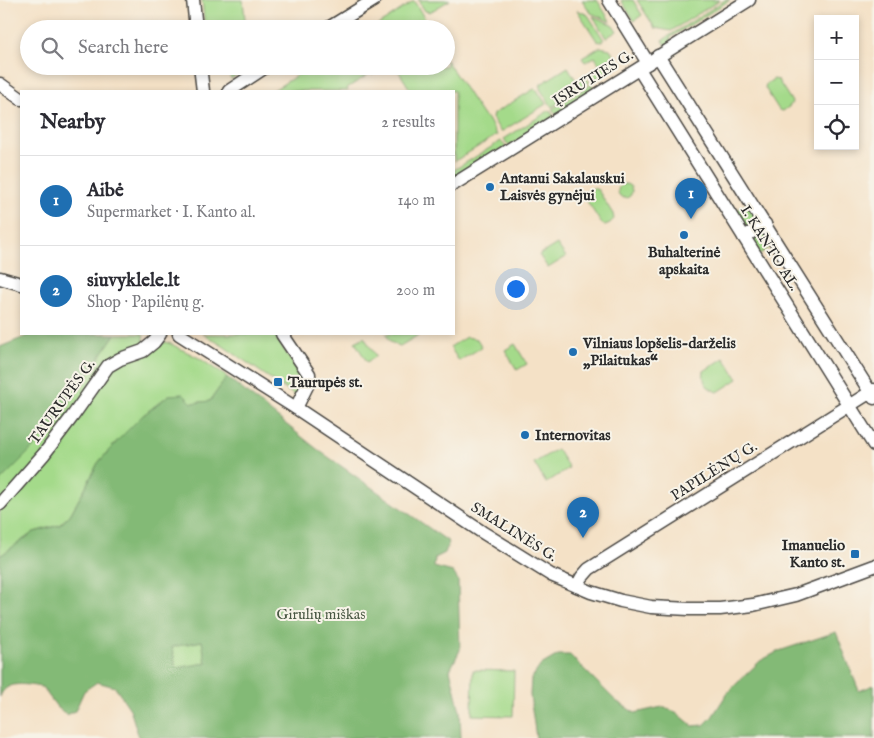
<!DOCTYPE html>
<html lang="en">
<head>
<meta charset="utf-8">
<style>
	:root { --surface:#fff; --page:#f2f2f3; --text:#2b2b33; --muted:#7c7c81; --line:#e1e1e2; --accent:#1f6fb2 }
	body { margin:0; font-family:"IM FELL English",serif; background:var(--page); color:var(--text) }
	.controls { position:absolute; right:15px; top:15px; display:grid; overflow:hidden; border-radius:0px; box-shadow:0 2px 8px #0003 }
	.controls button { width:45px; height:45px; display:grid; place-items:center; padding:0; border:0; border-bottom:1px solid var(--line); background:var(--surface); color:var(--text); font:25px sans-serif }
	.you { position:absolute; left:515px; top:288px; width:18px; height:18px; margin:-12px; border:4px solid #fff; border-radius:50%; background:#1a73e8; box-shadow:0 0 0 8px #1a73e833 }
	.badge { display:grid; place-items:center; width:32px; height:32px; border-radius:50%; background:var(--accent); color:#fff; font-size:16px; font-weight:700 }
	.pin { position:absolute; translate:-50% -41px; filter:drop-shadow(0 1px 2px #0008) }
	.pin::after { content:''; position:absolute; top:26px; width:18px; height:15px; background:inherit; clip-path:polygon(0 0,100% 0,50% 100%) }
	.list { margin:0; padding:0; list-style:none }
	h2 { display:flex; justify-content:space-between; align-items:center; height:65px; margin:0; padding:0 20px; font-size:21px }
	h2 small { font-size:16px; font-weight:400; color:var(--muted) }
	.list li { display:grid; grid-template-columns:32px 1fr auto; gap:15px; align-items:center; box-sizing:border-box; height:90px; padding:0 20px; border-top:1px solid var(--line) }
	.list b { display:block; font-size:19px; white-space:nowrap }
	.list p { margin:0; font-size:16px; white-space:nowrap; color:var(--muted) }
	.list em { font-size:16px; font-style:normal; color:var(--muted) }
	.icon { flex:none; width:28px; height:28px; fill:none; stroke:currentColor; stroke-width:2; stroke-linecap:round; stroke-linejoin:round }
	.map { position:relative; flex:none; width:874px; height:738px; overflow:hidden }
	.search { position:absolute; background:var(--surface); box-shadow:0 2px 8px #0003; left:20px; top:20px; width:435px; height:55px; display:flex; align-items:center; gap:12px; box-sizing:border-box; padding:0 18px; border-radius:28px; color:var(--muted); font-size:19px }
	.panel { position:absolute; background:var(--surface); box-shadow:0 2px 8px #0003; left:20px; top:90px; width:435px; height:245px; border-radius:0px }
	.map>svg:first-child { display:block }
</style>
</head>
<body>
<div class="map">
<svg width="874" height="738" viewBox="0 0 874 738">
	<rect width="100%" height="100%" fill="#f7f3e8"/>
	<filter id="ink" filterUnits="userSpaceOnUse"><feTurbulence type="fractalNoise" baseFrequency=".02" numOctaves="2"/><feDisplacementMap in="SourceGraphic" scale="10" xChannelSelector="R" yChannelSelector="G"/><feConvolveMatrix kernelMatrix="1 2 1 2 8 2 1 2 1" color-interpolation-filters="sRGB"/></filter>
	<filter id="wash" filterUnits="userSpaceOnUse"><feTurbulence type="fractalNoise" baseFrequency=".0096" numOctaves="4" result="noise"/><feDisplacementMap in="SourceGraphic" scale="20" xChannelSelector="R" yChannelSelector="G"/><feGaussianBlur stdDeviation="1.12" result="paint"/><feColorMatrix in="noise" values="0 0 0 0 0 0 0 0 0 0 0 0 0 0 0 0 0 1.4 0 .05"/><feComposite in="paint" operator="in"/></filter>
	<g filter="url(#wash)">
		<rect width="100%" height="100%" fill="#f4e1c6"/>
		<g fill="#a4da8a" stroke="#68825a">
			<polygon points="202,0 243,0 246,29 205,29"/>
			<polygon points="418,0 450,0 430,12 425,11"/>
			<polygon points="582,0 597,0 611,22 591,13"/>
			<polygon points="621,0 633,0 642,15 634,21"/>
			<polygon points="637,0 720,0 671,31 655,28"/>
			<polygon points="725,0 730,0 670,38 672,42 666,46 663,40"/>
			<polygon points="414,1 428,24 428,29 372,29"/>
			<polygon points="577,10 588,15 604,40 601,42 597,41"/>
			<polygon points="593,16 613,25 617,31 606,38"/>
			<polygon points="600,47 610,49 618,63 615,65 616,67 596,79 591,72 600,66 595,57 585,62 582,58"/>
			<polygon points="446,60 483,116 488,119 497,135 455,161 454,159 454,91 411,91 396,67 446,66"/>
			<polygon points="211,66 249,66 231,79 228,72"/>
			<polygon points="312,66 387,66 372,75 371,73 347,88 348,91 272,91"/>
			<polygon points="568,67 577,82 584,78 587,79 590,82 552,107 540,89 541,84"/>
			<polygon points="774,79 778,80 792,102 790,106 783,111 779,110 765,88 766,84"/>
			<polygon points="592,84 594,90 557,115 552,109"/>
			<polygon points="534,89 537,90 546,104 501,132 492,118 493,114"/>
			<polygon points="550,110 554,117 509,146 504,139"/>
			<polygon points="501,141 506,147 454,180 454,170"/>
			<circle cx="625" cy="191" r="7"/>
			<polygon points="593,188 598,190 613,214 614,219 610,223 605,225 601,223 585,198 585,193"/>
			<polygon points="748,203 758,218 755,225 746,229 732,213"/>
			<polygon points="759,233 766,233 774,245 758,255 752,239"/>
			<polygon points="557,244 566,257 548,268 539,255"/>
			<polygon points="115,334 143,334 144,340 152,349 161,343 166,342 171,344 199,358 227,377 210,401 192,403 169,395 142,416 119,439 98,463 83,492 70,515 59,525 34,532 0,556 0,481 29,452 63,412"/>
			<polygon points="203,334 274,334 305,381 297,397 223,346"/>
			<polygon points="386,334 420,334 400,346 390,342"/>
			<polygon points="364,337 376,356 367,362 355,342"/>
			<polygon points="466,337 477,339 482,347 459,361 450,347"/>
			<polygon points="515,344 527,364 517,370 505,350"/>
			<path d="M 724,358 L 738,379 L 718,392 C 707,389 702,382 704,371 Z"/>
			<polygon points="557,449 569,468 546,483 534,463"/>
			<polygon points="202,641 206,663 176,669 172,647"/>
			<polygon points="473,670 514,671 513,716 472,715"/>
		</g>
		<g fill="#83ba76" stroke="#577250" fill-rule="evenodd">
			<polygon points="32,334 115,334 63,412 29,452 0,481 0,347"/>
			<path d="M 227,377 L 317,449 L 449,542 L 445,553 L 435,558 L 434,567 L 453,572 L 458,580 L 460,650 L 450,670 L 460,711 L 461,738 L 139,738 L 130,709 L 115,687 L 97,682 L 84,691 L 75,711 L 67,715 L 57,707 L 42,687 C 27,685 6,679 0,697 L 0,556 L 34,532 L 60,525 L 70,515 L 83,492 L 98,463 L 119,439 L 142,416 L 169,395 L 183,394 L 192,403 L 210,401 ZM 202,641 L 206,663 L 176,668 L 172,647 Z"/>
			<polygon points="836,632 859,691 874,685 874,738 536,738 530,695 531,679 541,665 558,655 570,655 616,701 635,713 662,707 676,712 693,726 704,725 712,717 728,692 760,661 779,651"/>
		</g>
	</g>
	<g filter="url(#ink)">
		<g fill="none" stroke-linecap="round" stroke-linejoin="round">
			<defs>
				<g id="minor">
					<polyline points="193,0 196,29"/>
					<polyline points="609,0 648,63"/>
					<polyline points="327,29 374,0"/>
					<polyline points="658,56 874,398"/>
					<polyline points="200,66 203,91"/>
					<polyline points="639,69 874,445"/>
					<polyline points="0,84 21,99"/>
					<polyline points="229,91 267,66"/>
					<polyline points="454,184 749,0"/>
					<polyline points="744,237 765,224"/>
					<polyline points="0,278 21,284"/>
					<polyline points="179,334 299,410 482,532 551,575 591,592 621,601 651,607 689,609 720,609 753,605 796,595 874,566"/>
					<polyline points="282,334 309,374 309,382 296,408"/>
					<polyline points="0,504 44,454 72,417 108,366 120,359 143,351 154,342 160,334"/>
					<polyline points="577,586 582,577 589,569 874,390"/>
				</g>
			</defs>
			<use href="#minor" stroke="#494642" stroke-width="15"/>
			<use href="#minor" stroke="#fff" stroke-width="12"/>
		</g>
	</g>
	<g fill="#1f6fb2" stroke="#f7f3e8" stroke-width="2">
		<circle cx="490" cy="187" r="5"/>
		<circle cx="684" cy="235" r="5"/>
		<circle cx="573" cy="352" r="5"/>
		<rect x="273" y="377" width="10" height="10" rx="2.5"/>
		<circle cx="525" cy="435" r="5"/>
		<rect x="850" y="549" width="10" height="10" rx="2.5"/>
	</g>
	<g text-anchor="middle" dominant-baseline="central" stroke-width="4" stroke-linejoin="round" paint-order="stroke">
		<g font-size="15" fill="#2b2b2b" stroke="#f7f3e8">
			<text transform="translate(593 78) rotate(-32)">ĮSRUTIES G.</text>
			<text transform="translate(770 248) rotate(58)">I. KANTO AL.</text>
			<text transform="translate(62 402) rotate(-54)">TAURUPĖS G.</text>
			<text transform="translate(714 471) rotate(-32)">PAPILĖNŲ G.</text>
			<text transform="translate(514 532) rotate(32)">SMALINĖS G.</text>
		</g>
		<g font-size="15" font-weight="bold" fill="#2b2b2b" stroke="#f7f3e8" text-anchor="start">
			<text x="500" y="178">Antanui Sakalauskui<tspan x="500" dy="17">Laisvės gynėjui</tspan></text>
			<text x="684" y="252" text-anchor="middle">Buhalterinė<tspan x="684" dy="17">apskaita</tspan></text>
			<text x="583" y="343">Vilniaus lopšelis-darželis<tspan x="583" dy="17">„Pilaitukas“</tspan></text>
			<text x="288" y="382">Taurupės st.</text>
			<text x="535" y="435">Internovitas</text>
			<text x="845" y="545" text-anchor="end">Imanuelio<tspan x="845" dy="17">Kanto st.</tspan></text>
		</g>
		<g font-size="15" fill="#495743" stroke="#f7f3e8">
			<text x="321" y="614">Girulių miškas</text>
		</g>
	</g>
</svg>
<div class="controls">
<button>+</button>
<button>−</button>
<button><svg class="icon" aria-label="locate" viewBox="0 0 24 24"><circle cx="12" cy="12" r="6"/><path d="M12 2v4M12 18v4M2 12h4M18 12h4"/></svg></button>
</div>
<div class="you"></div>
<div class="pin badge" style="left:691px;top:219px">1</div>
<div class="pin badge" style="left:583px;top:538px">2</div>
<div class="search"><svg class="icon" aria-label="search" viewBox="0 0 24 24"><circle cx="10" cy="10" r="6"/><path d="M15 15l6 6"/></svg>Search here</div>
<section class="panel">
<h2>Nearby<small>2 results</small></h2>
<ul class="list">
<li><span class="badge">1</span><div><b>Aibė</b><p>Supermarket · I. Kanto al.</p></div><em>140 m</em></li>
<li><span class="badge">2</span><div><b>siuvyklele.lt</b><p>Shop · Papilėnų g.</p></div><em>200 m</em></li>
</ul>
</section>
</div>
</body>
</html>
